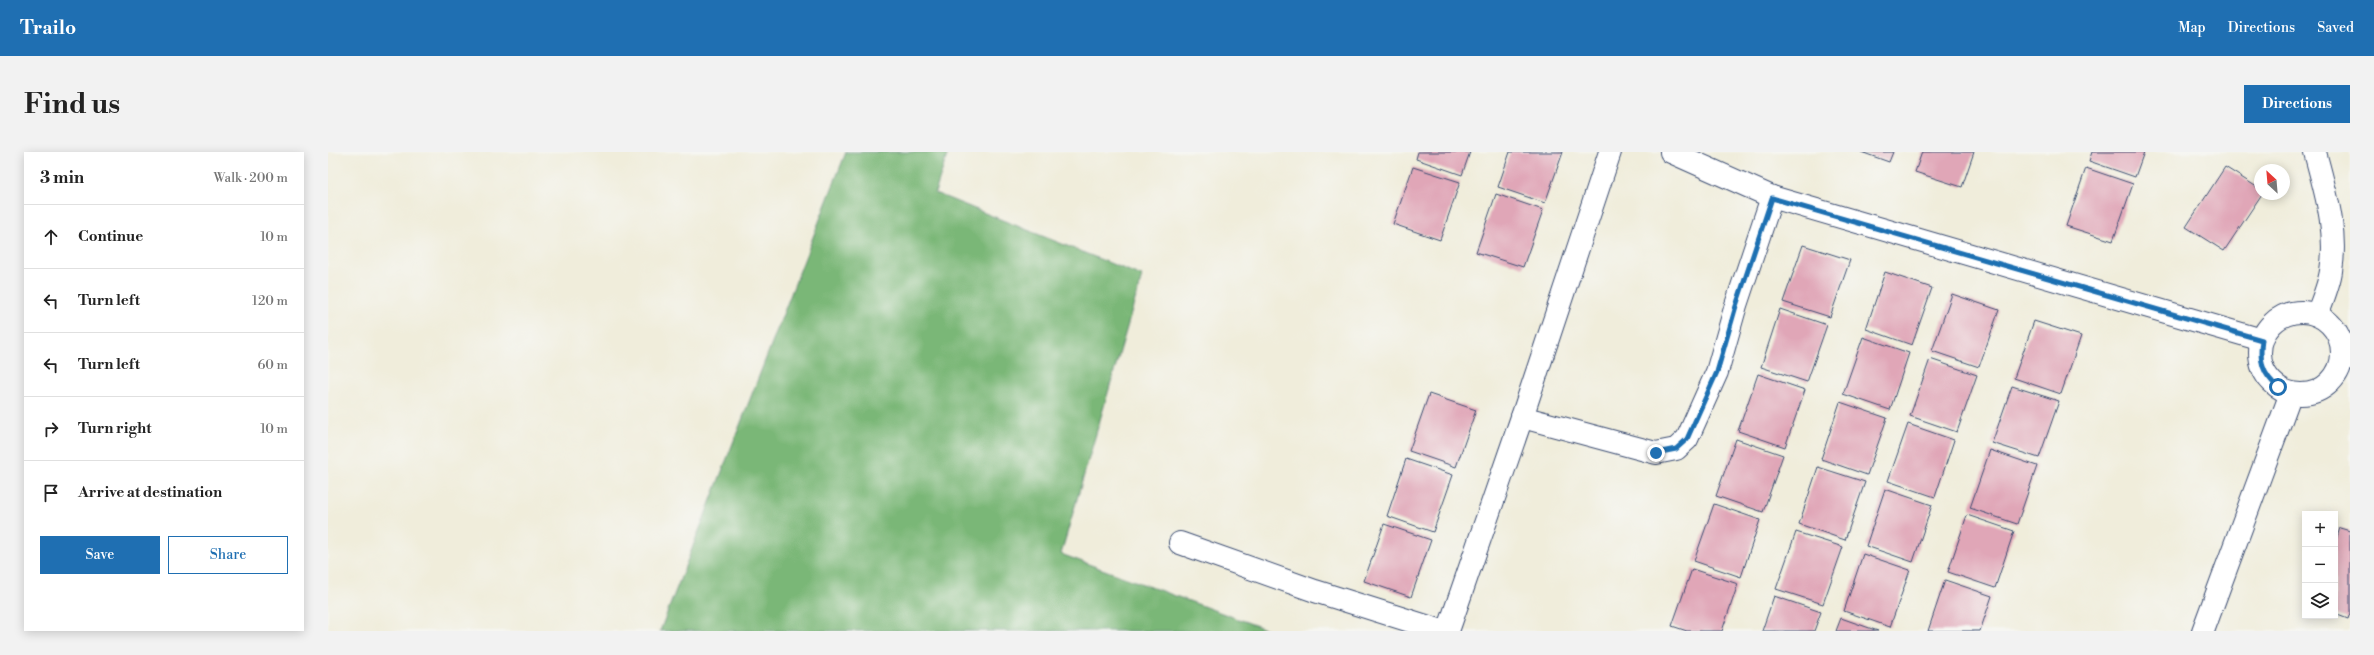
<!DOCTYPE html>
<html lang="en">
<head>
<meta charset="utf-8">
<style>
	:root { --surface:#fff; --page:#f2f2f2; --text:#222; --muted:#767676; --line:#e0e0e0; --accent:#1f6fb2 }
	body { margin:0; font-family:"Libre Bodoni",serif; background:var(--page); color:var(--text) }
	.controls { position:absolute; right:12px; bottom:12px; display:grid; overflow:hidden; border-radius:0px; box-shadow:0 2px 10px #0003 }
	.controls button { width:36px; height:36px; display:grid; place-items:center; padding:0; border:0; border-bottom:1px solid var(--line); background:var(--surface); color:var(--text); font:20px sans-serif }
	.compass { position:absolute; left:1926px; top:12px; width:36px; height:36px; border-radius:50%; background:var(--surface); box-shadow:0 2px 10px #0003; rotate:334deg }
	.stop { position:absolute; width:12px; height:12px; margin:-9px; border:3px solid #1f6fb2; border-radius:50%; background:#fff }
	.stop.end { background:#1f6fb2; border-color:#fff; box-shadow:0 1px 4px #0008 }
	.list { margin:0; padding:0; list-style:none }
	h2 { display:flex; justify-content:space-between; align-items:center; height:52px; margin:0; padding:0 16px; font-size:17px }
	h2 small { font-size:13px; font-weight:400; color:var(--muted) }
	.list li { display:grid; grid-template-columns:26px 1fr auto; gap:12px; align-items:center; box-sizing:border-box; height:64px; padding:0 16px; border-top:1px solid var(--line) }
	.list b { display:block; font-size:15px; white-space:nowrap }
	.list em { font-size:13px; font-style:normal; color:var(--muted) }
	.actions { display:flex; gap:8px; padding:12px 16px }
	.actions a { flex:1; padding:9px 0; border:1px solid var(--accent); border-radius:0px; text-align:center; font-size:14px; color:var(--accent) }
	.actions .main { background:var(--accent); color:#fff }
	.icon { flex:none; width:22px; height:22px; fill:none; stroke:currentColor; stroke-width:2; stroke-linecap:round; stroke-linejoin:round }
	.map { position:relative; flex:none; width:2022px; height:479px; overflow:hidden; border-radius:0px }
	header { display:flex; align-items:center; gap:24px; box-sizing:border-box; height:56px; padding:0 20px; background:var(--accent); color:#fff }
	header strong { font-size:19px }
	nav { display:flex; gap:22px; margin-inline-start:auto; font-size:14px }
	.intro { display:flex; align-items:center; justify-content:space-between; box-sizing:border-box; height:96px; padding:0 24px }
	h1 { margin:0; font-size:28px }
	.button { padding:10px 18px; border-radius:0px; background:var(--accent); color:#fff; font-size:14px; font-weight:700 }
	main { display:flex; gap:24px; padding:0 24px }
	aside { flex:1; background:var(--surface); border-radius:0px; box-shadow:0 2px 10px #0003 }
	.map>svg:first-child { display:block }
</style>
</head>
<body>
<header>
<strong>Trailo</strong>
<nav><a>Map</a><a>Directions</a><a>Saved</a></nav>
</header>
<div class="intro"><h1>Find us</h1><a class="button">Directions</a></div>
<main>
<aside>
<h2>3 min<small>Walk · 200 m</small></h2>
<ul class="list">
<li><svg class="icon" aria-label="ahead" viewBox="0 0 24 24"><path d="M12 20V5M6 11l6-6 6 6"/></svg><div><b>Continue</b></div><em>10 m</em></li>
<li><svg class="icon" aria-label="left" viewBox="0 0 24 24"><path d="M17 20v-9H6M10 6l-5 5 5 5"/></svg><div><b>Turn left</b></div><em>120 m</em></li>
<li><svg class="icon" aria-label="left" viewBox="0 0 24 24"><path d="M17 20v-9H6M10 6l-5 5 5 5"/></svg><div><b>Turn left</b></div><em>60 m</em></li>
<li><svg class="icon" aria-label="right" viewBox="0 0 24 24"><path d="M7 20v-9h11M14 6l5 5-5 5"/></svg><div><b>Turn right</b></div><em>10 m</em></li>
<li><svg class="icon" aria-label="arrive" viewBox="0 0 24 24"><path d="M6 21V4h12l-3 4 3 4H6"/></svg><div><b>Arrive at destination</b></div></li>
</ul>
<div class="actions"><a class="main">Save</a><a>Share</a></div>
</aside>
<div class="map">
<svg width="2022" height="479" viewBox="0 0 2022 479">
	<rect width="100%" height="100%" fill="#f6f6f2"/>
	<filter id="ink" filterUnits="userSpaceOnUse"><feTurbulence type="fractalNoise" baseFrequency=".025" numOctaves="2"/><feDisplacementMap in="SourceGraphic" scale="8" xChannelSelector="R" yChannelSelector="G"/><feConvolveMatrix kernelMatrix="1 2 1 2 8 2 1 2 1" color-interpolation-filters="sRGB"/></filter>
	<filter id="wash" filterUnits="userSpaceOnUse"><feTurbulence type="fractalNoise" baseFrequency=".012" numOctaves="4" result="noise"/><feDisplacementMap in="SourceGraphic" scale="16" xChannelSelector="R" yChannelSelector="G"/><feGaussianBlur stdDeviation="0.9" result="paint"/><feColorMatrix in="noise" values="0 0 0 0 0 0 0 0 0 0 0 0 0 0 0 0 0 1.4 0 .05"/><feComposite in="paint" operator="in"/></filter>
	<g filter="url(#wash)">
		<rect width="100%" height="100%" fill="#f0eddb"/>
		<polygon fill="#7ab777" stroke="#4a736a" points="518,0 620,0 607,41 814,124 733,402 943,479 332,479"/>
		<g id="blocks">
			<g fill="#e0a6b7">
				<polygon points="1090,0 1142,0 1134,23 1088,7"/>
				<polygon points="1182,0 1235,0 1217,51 1170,35"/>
				<polygon points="1533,0 1565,0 1561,10"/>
				<polygon points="1594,0 1646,0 1634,35 1587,20"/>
				<polygon points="1764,0 1816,0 1807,25 1761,9"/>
				<polygon points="1085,15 1132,30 1112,88 1065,72"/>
				<polygon points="1897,15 1932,37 1934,42 1896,99 1858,75"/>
				<polygon points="1758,16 1805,32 1785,89 1738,74"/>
				<polygon points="1168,42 1215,58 1195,115 1148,100"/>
				<polygon points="1475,93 1522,108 1502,165 1455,150"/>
				<polygon points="1557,120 1604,136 1584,193 1538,177"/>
				<polygon points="1624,142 1671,158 1651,215 1604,199"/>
				<polygon points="1452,157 1499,173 1479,230 1433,215"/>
				<polygon points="1706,169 1753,184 1733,242 1686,226"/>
				<polygon points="1535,185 1581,201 1562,258 1515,242"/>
				<polygon points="1602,207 1649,223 1629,280 1582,264"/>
				<polygon points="1430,222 1477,238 1457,295 1410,279"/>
				<polygon points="1684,234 1731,249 1711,306 1664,291"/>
				<polygon points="1101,242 1148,258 1128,315 1081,299"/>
				<polygon points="1512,250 1559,266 1539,323 1493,307"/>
				<polygon points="1580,272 1626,288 1607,345 1560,329"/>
				<polygon points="1408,287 1455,303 1435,360 1388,344"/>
				<polygon points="1662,298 1709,314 1689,372 1642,356"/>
				<polygon points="1078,307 1125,323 1105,380 1059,364"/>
				<polygon points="1490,315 1537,330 1517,388 1471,372"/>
				<polygon points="1557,337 1604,353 1585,410 1538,394"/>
				<polygon points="1386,352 1432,368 1413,425 1366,409"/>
				<polygon points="1639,363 1686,379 1667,436 1620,420"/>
				<polygon points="1056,372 1103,388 1083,445 1036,429"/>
				<polygon points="2012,376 2022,379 2022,461 2020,467 2007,462 2007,391"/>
				<polygon points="1468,380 1515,395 1495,452 1448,437"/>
				<polygon points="1535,402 1582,418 1562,475 1516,459"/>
				<polygon points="1364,417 1410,432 1394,479 1359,479 1344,474"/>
				<polygon points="1617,428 1664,444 1652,479 1600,479"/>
				<polygon points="1446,444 1493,460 1486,479 1434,479"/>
				<polygon points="1513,466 1550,479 1508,479"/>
			</g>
		</g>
	</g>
	<g filter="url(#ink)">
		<use href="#blocks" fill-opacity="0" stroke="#3b4c71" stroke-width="1"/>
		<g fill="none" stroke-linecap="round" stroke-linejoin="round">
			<defs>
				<g id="minor">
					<polyline points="1343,0 1444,45 1934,188"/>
					<path d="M 1987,0 C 1997,39 2010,78 2003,119 C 2001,133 1994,149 1989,163"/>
					<circle cx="1973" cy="201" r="41"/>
					<polyline points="1194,265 1328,301 1348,297 1359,287 1389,220 1408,153 1444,45"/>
					<polyline points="852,391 987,439 1114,479"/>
					<polyline points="1120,479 1194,265 1282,0"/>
					<polyline points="1875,479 1963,241"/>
				</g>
			</defs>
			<use href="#minor" stroke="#3b4c71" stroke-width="24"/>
			<use href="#minor" stroke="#fff" stroke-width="22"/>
		</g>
	</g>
	<g fill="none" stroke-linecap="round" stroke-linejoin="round" filter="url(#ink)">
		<path stroke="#1f6fb2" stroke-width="5" d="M 1328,301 L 1348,297 L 1359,287 L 1389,220 L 1408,154 L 1444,46 L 1934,188 C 1931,208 1934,222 1950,235"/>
	</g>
</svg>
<div class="controls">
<button>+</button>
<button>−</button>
<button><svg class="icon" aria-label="layers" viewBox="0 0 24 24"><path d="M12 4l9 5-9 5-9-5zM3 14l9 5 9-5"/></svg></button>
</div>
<svg class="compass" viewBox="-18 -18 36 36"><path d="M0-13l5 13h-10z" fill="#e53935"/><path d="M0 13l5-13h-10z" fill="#767676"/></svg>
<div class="stop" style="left:1950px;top:235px"></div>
<div class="stop end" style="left:1328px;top:301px"></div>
</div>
</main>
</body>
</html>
